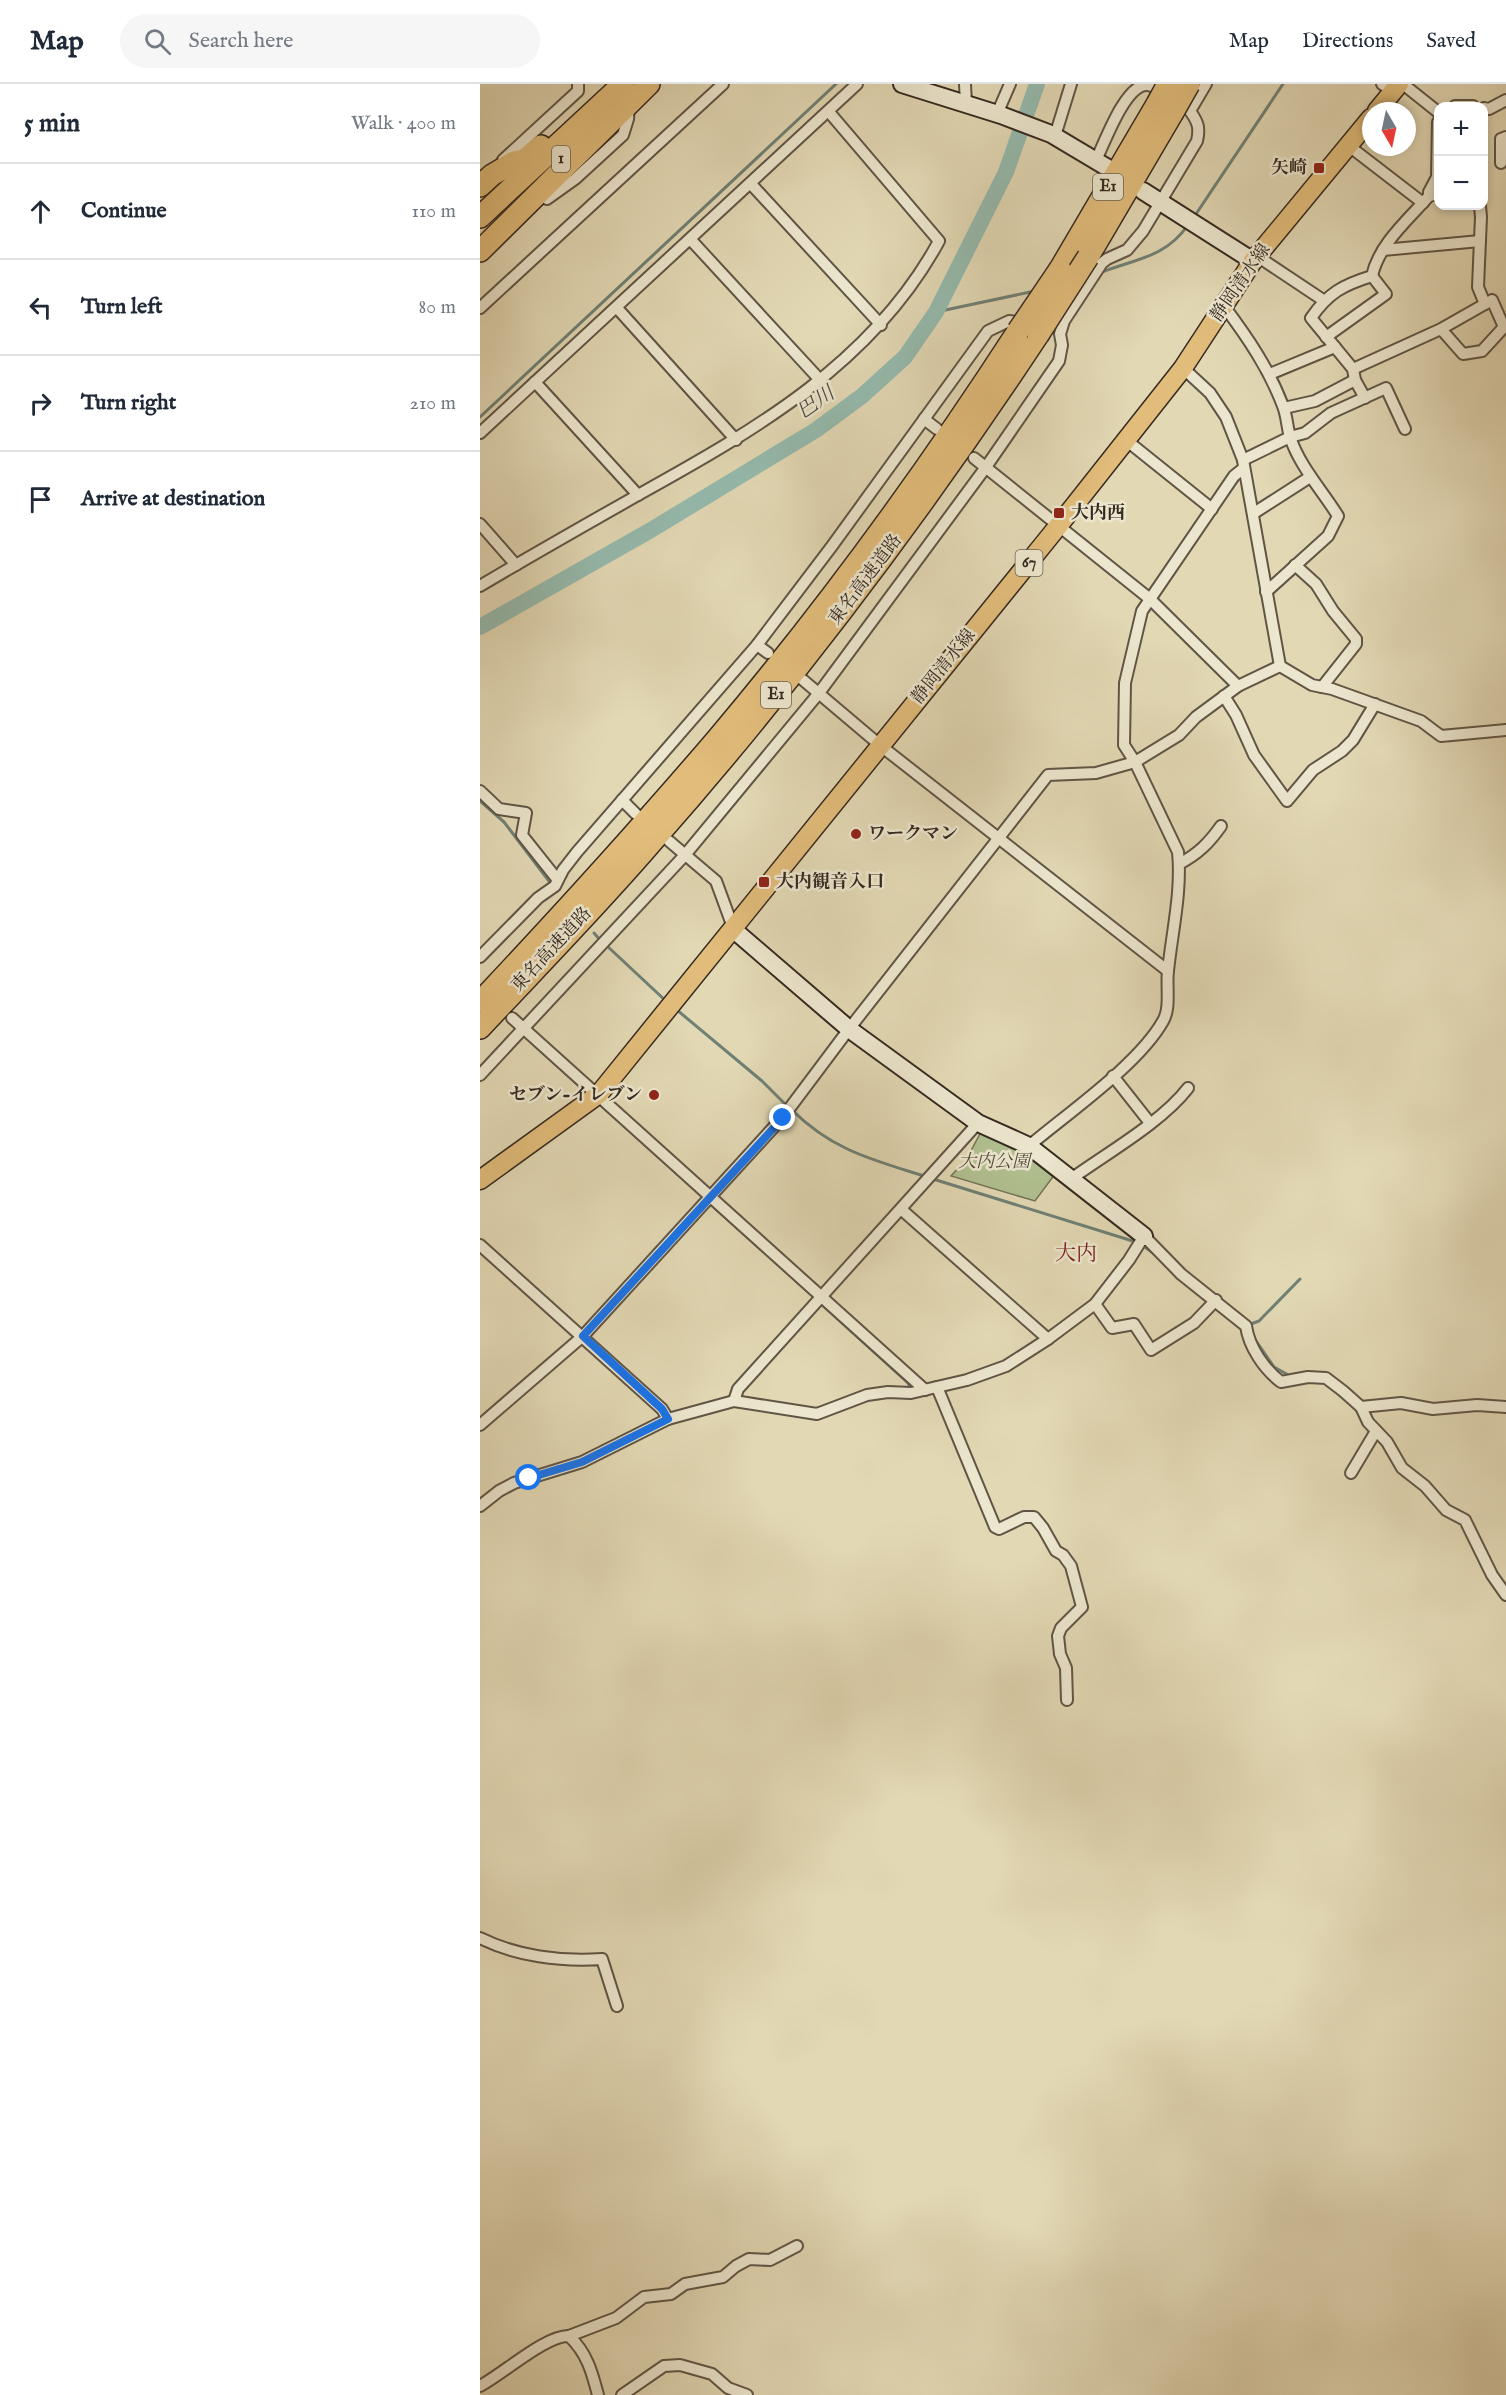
<!DOCTYPE html>
<html lang="en">
<head>
<meta charset="utf-8">
<style>
	:root { --surface:#fff; --page:#f6f6f7; --text:#1f2937; --muted:#747a83; --line:#e0e1e3 }
	body { margin:0; font-family:"IM FELL English","Noto Serif JP",serif; background:var(--page); color:var(--text) }
	.controls { position:absolute; right:18px; top:18px; display:grid; overflow:hidden; border-radius:12px; box-shadow:0 3px 9px #0003 }
	.controls button { width:54px; height:54px; display:grid; place-items:center; padding:0; border:0; border-bottom:2px solid var(--line); background:var(--surface); color:var(--text); font:30px sans-serif }
	.compass { position:absolute; left:882px; top:18px; width:54px; height:54px; border-radius:50%; background:var(--surface); box-shadow:0 3px 9px #0003; rotate:171deg }
	.stop { position:absolute; width:18px; height:18px; margin:-14px; border:4px solid #1a73e8; border-radius:50%; background:#fff }
	.stop.end { background:#1a73e8; border-color:#fff; box-shadow:0 2px 6px #0008 }
	.list { margin:0; padding:0; list-style:none }
	h2 { display:flex; justify-content:space-between; align-items:center; height:78px; margin:0; padding:0 24px; font-size:26px }
	h2 small { font-size:20px; font-weight:400; color:var(--muted) }
	.list li { display:grid; grid-template-columns:39px 1fr auto; gap:18px; align-items:center; box-sizing:border-box; height:96px; padding:0 24px; border-top:2px solid var(--line) }
	.list b { display:block; font-size:22px; white-space:nowrap }
	.list em { font-size:20px; font-style:normal; color:var(--muted) }
	.icon { flex:none; width:33px; height:33px; fill:none; stroke:currentColor; stroke-width:2; stroke-linecap:round; stroke-linejoin:round }
	.map { position:relative; flex:none; width:1026px; height:2311px; overflow:hidden }
	header { display:flex; align-items:center; gap:36px; box-sizing:border-box; height:84px; padding:0 30px; background:var(--surface); border-bottom:2px solid var(--line) }
	header strong { font-size:28px }
	nav { display:flex; gap:33px; margin-inline-start:auto; font-size:21px }
	.search { width:420px; height:54px; background:var(--page); display:flex; align-items:center; gap:15px; box-sizing:border-box; padding:0 21px; border-radius:33px; color:var(--muted); font-size:22px }
	main { display:flex }
	aside { flex:1; background:var(--surface) }
	.map>svg:first-child { display:block }
</style>
</head>
<body>
<header>
<strong>Map</strong>
<div class="search"><svg class="icon" aria-label="search" viewBox="0 0 24 24"><circle cx="10" cy="10" r="6"/><path d="M15 15l6 6"/></svg>Search here</div>
<nav><a>Map</a><a>Directions</a><a>Saved</a></nav>
</header>
<main>
<aside>
<h2>5 min<small>Walk · 400 m</small></h2>
<ul class="list">
<li><svg class="icon" aria-label="ahead" viewBox="0 0 24 24"><path d="M12 20V5M6 11l6-6 6 6"/></svg><div><b>Continue</b></div><em>110 m</em></li>
<li><svg class="icon" aria-label="left" viewBox="0 0 24 24"><path d="M17 20v-9H6M10 6l-5 5 5 5"/></svg><div><b>Turn left</b></div><em>80 m</em></li>
<li><svg class="icon" aria-label="right" viewBox="0 0 24 24"><path d="M7 20v-9h11M14 6l5 5-5 5"/></svg><div><b>Turn right</b></div><em>210 m</em></li>
<li><svg class="icon" aria-label="arrive" viewBox="0 0 24 24"><path d="M6 21V4h12l-3 4 3 4H6"/></svg><div><b>Arrive at destination</b></div></li>
</ul>
</aside>
<div class="map">
<svg width="1026" height="2311" viewBox="0 0 1026 2311">
	<rect width="100%" height="100%" fill="#e2d8b4"/>
	<filter id="stains"><feTurbulence type="fractalNoise" baseFrequency=".00333" numOctaves="4"/><feColorMatrix values="0 0 0 0 .2 0 0 0 0 .09 0 0 0 0 .02 0 0 0 .5 -.17"/></filter>
	<radialGradient id="worn" r=".72"><stop offset=".6" stop-color="#630" stop-opacity="0"/><stop offset="1" stop-color="#630" stop-opacity=".3"/></radialGradient>
	<polygon fill="#b0bf8f" stroke="#727458" stroke-width="1.5" points="502,1046 547,1066 575,1090 555,1117 471,1092 486,1076"/>
	<g fill="none" stroke-linecap="round" stroke-linejoin="round">
		<g stroke="#6f8075" stroke-width="3">
			<polyline points="714,133 803,0"/>
			<path d="M 622,188 C 656,175 686,173 708,141"/>
			<polyline points="456,228 555,207"/>
			<polyline points="0,333 356,0"/>
			<polyline points="0,717 24,738 72,801"/>
			<polyline points="114,849 121,857"/>
			<polyline points="126,861 187,918"/>
			<polyline points="197,926 282,997 307,1022"/>
			<polyline points="43,951 108,1010"/>
			<polyline points="117,1018 224,1114"/>
			<path d="M 312,1026 C 353,1067 394,1076 447,1093"/>
			<polyline points="453,1095 656,1158"/>
			<polyline points="228,1118 335,1214"/>
			<polyline points="662,1161 676,1171"/>
			<polyline points="340,1219 428,1299 430,1303"/>
			<polyline points="768,1241 779,1237 820,1195"/>
			<polyline points="774,1254 794,1283 810,1292"/>
			<polyline points="822,1289 845,1290"/>
		</g>
		<polyline stroke="#95baad" stroke-width="16" points="0,543 171,446 336,346 382,312 425,273 456,228 526,88 557,0"/>
		<defs>
			<g id="street">
				<polyline points="485,0 486,20"/>
				<polyline points="902,0 913,7"/>
				<polyline points="923,0 958,28"/>
				<polyline points="975,22 993,22"/>
				<polyline points="1004,24 1009,25 1026,16"/>
				<polyline points="517,30 530,0"/>
				<polyline points="575,52 591,0"/>
				<polyline points="869,62 943,119"/>
				<polyline points="23,76 98,7 98,0"/>
				<path d="M 616,76 C 625,58 644,4 665,1 C 673,0 680,6 686,10"/>
				<polyline points="1021,79 1021,55 1026,53"/>
				<polyline points="271,100 401,241"/>
				<polyline points="949,112 949,108 957,93 958,38"/>
				<polyline points="67,115 95,95 143,51 148,35 149,21"/>
				<polyline points="1000,122 1001,133 998,203 1005,220"/>
				<polyline points="211,156 341,297"/>
				<polyline points="903,166 1000,157"/>
				<polyline points="777,172 843,216"/>
				<path d="M 744,222 C 768,254 789,285 803,322 C 807,332 807,343 810,353 C 820,383 842,406 858,432 L 848,452 L 786,508"/>
				<polyline points="0,224 243,0"/>
				<polyline points="137,224 256,356"/>
				<polyline points="846,253 906,210 892,192"/>
				<polyline points="703,284 730,309 746,333 763,376 800,582"/>
				<polyline points="873,285 961,245 1012,216 1024,243 1002,267 983,270 961,245"/>
				<polyline points="790,290 855,263"/>
				<polyline points="55,298 158,411"/>
				<path d="M 885,314 L 875,296 L 873,285 L 831,234 C 848,209 863,201 892,192 C 899,160 928,136 949,112 L 958,110"/>
				<polyline points="804,324 835,317 875,296"/>
				<polyline points="444,335 457,345"/>
				<polyline points="0,349 377,0"/>
				<polyline points="646,356 732,425"/>
				<polyline points="494,374 670,515 758,602"/>
				<polyline points="763,376 810,353 825,349 851,329 906,304 925,345"/>
				<polyline points="774,429 830,393"/>
				<polyline points="0,440 36,481"/>
				<polyline points="815,481 836,500 853,527 876,555 876,560 842,603"/>
				<path d="M 0,502 C 52,471 105,441 158,411 C 275,346 393,279 459,157 L 349,28"/>
				<polyline points="277,561 288,569"/>
				<polyline points="800,582 832,601 852,605 941,637 961,652 1026,646"/>
				<polyline points="323,596 401,662 688,887"/>
				<polyline points="744,612 756,631 774,671 807,717 833,686 862,667 873,656 895,620"/>
				<polyline points="0,707 19,725 46,729 42,751 77,795"/>
				<polyline points="142,716 156,730"/>
				<polyline points="189,757 236,797 254,846"/>
				<path d="M 699,780 C 718,770 729,759 741,742"/>
				<polyline points="0,873 58,814 75,802 83,786 97,768 277,561 352,462 508,247 529,237 546,239"/>
				<polyline points="32,934 445,1306"/>
				<path d="M 0,991 L 205,771 L 339,609 L 506,383 L 579,277 L 582,261 L 580,250 L 584,237 L 622,179 L 627,175 L 647,166 L 663,147 L 717,57 C 720,44 718,38 710,27 L 726,0"/>
				<polyline points="633,992 670,1039"/>
				<path d="M 549,1062 C 588,1029 659,980 683,937 C 691,924 686,901 688,887 C 692,848 702,807 698,768 L 655,678 L 644,661 L 645,599 L 662,527 L 754,392 L 764,384"/>
				<path d="M 591,1095 C 627,1069 682,1038 708,1004"/>
				<polyline points="422,1126 568,1255"/>
				<path d="M 0,1161 L 182,1325 L 188,1335 L 254,1317 L 337,1330 L 387,1311 L 408,1308 L 431,1309 L 487,1296 L 526,1282 L 568,1255 L 615,1220 L 649,1176 L 664,1152 L 701,1190 L 766,1242 C 769,1263 784,1285 801,1298 L 828,1293 L 846,1294 L 863,1307 L 881,1323 L 888,1338 L 907,1358 L 922,1384 L 945,1402 L 966,1426 L 985,1436 L 1012,1491 L 1026,1511"/>
				<polyline points="615,1220 632,1244 654,1240 671,1266 714,1239 736,1216"/>
				<polyline points="457,1303 515,1443 519,1445 544,1433 554,1433 563,1444 576,1467 583,1471 591,1482 602,1523 581,1544 578,1552 580,1570 586,1584 587,1616"/>
				<polyline points="254,1317 258,1305 498,1039"/>
				<polyline points="881,1323 921,1319 953,1325 997,1321 1026,1323"/>
				<polyline points="0,1341 103,1252 303,1033 369,945 568,691 616,689 655,678 699,651 716,633 758,602 800,582"/>
				<polyline points="871,1389 896,1347"/>
				<polyline points="0,1422 19,1407 34,1399 102,1378 188,1335"/>
				<path d="M 0,1854 C 36,1872 81,1878 122,1875 L 137,1922"/>
				<polyline points="89,2252 136,2234 164,2213 191,2210 205,2200 243,2193 256,2182 269,2175 290,2176 317,2162"/>
				<path d="M 0,2302 C 23,2290 66,2251 89,2252 C 107,2269 112,2288 118,2311"/>
				<polyline points="142,2311 184,2282 200,2281 232,2290 248,2304 267,2311"/>
			</g>
			<g id="secondary">
				<polyline points="422,0 521,31 571,50 628,84"/>
				<polyline points="663,107 773,177"/>
				<polyline points="254,846 369,945 498,1039 549,1062 664,1152"/>
			</g>
			<g id="primary">
				<polyline points="897,27 919,0"/>
				<polyline points="0,1096 119,1010 579,441 703,284 773,177 891,34"/>
			</g>
			<g id="highway">
				<polyline points="0,102 12,91 34,78 44,76 61,62"/>
				<polyline points="0,133 143,0"/>
				<polyline points="0,167 169,0"/>
				<polyline points="608,173 692,30"/>
				<polyline points="580,185 677,20"/>
				<path d="M 0,918 C 81,832 160,745 237,655 C 346,526 446,389 538,247"/>
				<path d="M 0,944 C 58,882 117,822 172,758 C 313,598 441,428 558,251"/>
			</g>
		</defs>
		<use href="#street" stroke="#605545" stroke-width="14"/>
		<use href="#secondary" stroke="#352920" stroke-width="20"/>
		<use href="#primary" stroke="#352920" stroke-width="21"/>
		<use href="#highway" stroke="#352920" stroke-width="24"/>
		<use href="#street" stroke="#ece6ce" stroke-width="10"/>
		<use href="#secondary" stroke="#ece6ce" stroke-width="16"/>
		<use href="#primary" stroke="#e1bc7a" stroke-width="18"/>
		<use href="#highway" stroke="#e1bc7a" stroke-width="21"/>
		<defs>
			<g id="highway-bridge">
				<polyline points="677,20 688,0"/>
				<polyline points="692,30 709,0"/>
				<polyline points="538,247 580,185"/>
				<polyline points="558,251 608,173"/>
			</g>
		</defs>
		<use href="#highway-bridge" stroke="#352920" stroke-width="24" stroke-linecap="butt"/>
		<use href="#highway-bridge" stroke="#e1bc7a" stroke-width="21"/>
	</g>
	<g fill="none" stroke-linecap="round" stroke-linejoin="round">
		<polyline stroke="#1a73e8" stroke-width="8" points="49,1394 102,1378 188,1335 182,1325 103,1252 303,1034"/>
	</g>
	<g fill="#8f2418" stroke="#ece6ce" stroke-width="2">
		<rect x="833" y="78" width="12" height="12" rx="3"/>
		<rect x="573" y="423" width="12" height="12" rx="3"/>
		<circle cx="376" cy="750" r="6"/>
		<rect x="278" y="792" width="12" height="12" rx="3"/>
		<circle cx="174" cy="1011" r="6"/>
	</g>
	<g text-anchor="middle" dominant-baseline="central" stroke-width="5" stroke-linejoin="round" paint-order="stroke">
		<g fill="#ece6ce" stroke="#6c6254" stroke-width="1.5">
			<rect x="72" y="62" width="18" height="26" rx="4.5"/>
			<rect x="613" y="90" width="30" height="26" rx="4.5"/>
			<rect x="535.5" y="466" width="27" height="26" rx="4.5"/>
			<rect x="281" y="598" width="30" height="26" rx="4.5"/>
		</g>
		<g font-size="16" font-weight="bold" fill="#352920">
			<text x="81" y="75">1</text>
			<text x="628" y="103">E1</text>
			<text x="549" y="479">67</text>
			<text x="296" y="611">E1</text>
		</g>
		<g font-size="18" font-weight="bold" fill="#352920" stroke="#ece6ce" text-anchor="start">
			<text x="827" y="84" text-anchor="end">矢崎</text>
			<text x="591" y="429">大内西</text>
			<text x="388" y="750">ワークマン</text>
			<text x="296" y="798">大内観音入口</text>
			<text x="162" y="1011" text-anchor="end">セブン-イレブン</text>
		</g>
		<g font-size="18" fill="#352920" stroke="#ece6ce">
			<text transform="translate(761 199) rotate(-55)">静岡清水線</text>
			<text transform="translate(386 496) rotate(-53)">東名高速道路</text>
			<text transform="translate(464 583) rotate(-51)">静岡清水線</text>
			<text transform="translate(72 866) rotate(-47)">東名高速道路</text>
		</g>
		<g font-size="18" font-style="italic" fill="#544e3c" stroke="#ece6ce">
			<text x="514" y="1078">大内公園</text>
		</g>
		<g font-size="20" font-style="italic" fill="#4d4d43" stroke="#ece6ce">
			<text transform="translate(336 319) rotate(-35)">巴川</text>
		</g>
		<g font-size="21" fill="#7a1f14" stroke="#ece6ce">
			<text x="596" y="1170">大内</text>
		</g>
	</g>
	<rect width="100%" height="100%" filter="url(#stains)"/>
	<rect width="100%" height="100%" fill="url(#worn)"/>
</svg>
<div class="controls">
<button>+</button>
<button>−</button>
</div>
<svg class="compass" viewBox="-18 -18 36 36"><path d="M0-13l5 13h-10z" fill="#e53935"/><path d="M0 13l5-13h-10z" fill="#747a83"/></svg>
<div class="stop" style="left:49px;top:1394px"></div>
<div class="stop end" style="left:303px;top:1034px"></div>
</div>
</main>
</body>
</html>
